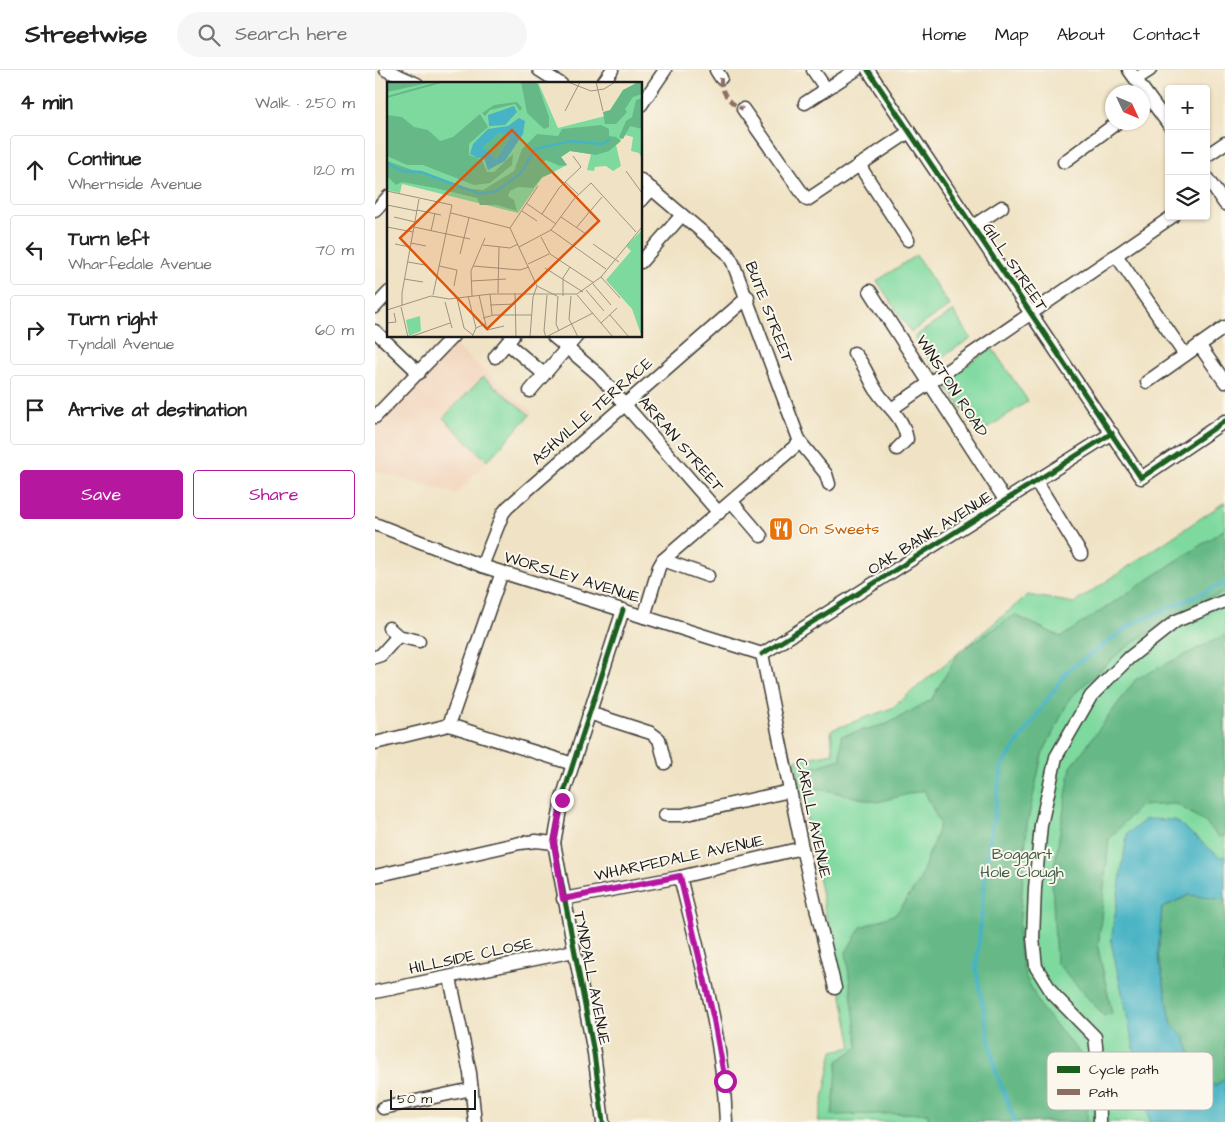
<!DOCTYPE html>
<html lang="en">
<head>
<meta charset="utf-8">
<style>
	:root { --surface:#fff; --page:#f6f6f6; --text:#222; --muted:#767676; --line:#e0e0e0; --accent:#b5179e }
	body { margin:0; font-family:"Architects Daughter",sans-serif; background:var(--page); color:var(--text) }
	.controls { position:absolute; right:15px; top:15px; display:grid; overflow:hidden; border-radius:5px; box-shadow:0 1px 4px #0004 }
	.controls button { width:45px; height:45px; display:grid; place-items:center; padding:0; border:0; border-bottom:1px solid var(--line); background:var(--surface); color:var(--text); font:25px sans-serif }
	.compass { position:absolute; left:730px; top:15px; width:45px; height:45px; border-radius:50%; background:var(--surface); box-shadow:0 1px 4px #0004; rotate:134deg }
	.scale { position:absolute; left:15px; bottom:12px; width:86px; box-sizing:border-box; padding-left:5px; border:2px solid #1c1c1c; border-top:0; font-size:14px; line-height:18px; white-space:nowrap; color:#1c1c1c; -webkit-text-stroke:4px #fbf7ec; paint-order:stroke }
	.stop { position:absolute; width:15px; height:15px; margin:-11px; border:4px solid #b5179e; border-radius:50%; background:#fff }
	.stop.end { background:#b5179e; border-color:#fff; box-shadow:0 1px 5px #0008 }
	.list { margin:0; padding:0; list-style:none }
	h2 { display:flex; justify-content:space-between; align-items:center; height:65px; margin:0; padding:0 20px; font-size:21px }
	h2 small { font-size:16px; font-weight:400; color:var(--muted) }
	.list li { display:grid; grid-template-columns:32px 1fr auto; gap:15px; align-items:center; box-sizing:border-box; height:70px; margin:0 10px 10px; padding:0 10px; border:1px solid var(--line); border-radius:5px }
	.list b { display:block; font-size:19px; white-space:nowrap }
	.list p { margin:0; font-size:16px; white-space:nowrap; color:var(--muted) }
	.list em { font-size:16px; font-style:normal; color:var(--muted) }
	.actions { display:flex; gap:10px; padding:15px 20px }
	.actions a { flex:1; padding:11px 0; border:1px solid var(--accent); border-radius:5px; text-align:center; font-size:18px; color:var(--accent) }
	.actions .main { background:var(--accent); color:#fff }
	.icon { flex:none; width:28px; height:28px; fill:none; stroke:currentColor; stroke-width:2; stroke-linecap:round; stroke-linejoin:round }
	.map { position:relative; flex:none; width:850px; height:1052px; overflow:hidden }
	header { display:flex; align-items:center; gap:30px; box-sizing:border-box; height:70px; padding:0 25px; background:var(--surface); border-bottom:1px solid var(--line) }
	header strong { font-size:24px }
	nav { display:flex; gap:28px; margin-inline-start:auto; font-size:18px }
	.search { width:350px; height:45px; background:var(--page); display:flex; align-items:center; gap:12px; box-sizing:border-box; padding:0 18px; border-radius:28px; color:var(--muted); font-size:19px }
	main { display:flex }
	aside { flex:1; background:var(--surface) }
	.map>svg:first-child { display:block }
</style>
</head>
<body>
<header>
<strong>Streetwise</strong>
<div class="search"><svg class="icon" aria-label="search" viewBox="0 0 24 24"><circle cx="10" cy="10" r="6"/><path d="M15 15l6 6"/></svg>Search here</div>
<nav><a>Home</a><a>Map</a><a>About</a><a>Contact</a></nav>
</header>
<main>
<aside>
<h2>4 min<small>Walk · 250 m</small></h2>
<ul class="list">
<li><svg class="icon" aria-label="ahead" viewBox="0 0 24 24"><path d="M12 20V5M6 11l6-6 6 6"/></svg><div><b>Continue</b><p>Whernside Avenue</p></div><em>120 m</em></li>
<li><svg class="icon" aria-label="left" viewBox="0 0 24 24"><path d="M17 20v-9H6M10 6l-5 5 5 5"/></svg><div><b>Turn left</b><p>Wharfedale Avenue</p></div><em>70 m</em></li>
<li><svg class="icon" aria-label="right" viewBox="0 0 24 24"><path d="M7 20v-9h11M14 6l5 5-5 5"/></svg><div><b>Turn right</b><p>Tyndall Avenue</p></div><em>60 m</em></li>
<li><svg class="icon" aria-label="arrive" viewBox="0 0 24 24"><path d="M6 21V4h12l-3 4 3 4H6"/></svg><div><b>Arrive at destination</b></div></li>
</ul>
<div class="actions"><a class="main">Save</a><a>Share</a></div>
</aside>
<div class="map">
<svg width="850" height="1052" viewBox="0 0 850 1052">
	<rect width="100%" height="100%" fill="#fbf7ec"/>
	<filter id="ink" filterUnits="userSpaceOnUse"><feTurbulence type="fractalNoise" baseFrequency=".02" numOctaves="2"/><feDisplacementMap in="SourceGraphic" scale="10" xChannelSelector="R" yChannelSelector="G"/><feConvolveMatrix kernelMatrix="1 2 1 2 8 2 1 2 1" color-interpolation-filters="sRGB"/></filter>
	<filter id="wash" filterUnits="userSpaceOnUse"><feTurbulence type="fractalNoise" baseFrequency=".0096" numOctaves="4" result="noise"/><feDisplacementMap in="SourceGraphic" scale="20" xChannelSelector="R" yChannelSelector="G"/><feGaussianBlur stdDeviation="1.12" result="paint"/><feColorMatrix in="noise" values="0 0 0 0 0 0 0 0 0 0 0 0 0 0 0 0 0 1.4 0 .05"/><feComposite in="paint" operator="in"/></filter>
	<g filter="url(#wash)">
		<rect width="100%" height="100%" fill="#f0e3c5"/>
		<polygon fill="#f2d5bd" points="78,274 158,342 81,424 0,401 0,351"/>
		<g fill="#7ed99f" stroke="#4d7a5e">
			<polygon points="541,185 575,236 536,262 502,211"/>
			<polygon points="578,241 596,268 557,294 539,267"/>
			<polygon points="617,278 653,331 604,364 568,311"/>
			<polygon points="108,307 155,345 112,391 68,348"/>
			<polygon points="850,432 850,1052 443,1052 458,981 477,977 420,690 458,683 456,660 517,638 653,525 699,533"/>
		</g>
		<g fill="#66b986" stroke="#416a51">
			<polygon points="850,459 850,522 801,544 746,581 695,628 667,685 652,755 643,872 650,905 666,938 704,982 713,1015 712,1052 553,1052 553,1043 457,1045 463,991 483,977 471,882 486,857 521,844 544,812 565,754 549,720 502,732 437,717 436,698 466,689 466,666 512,654 556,630 584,582 640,545 686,567"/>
			<polygon points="850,565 850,766 844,767 831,753 802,734 765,736 734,769 723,878 737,943 729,946 681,892 677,809 696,697 761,609"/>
			<polygon points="814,825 850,830 850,1009 840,1016 824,1007 809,966 797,955 783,885 787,838"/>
		</g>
		<polygon fill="#47b3c4" stroke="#326870" points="771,749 800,750 845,787 850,786 850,830 814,825 787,838 783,885 797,955 809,966 824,1007 840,1016 850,1009 850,1052 775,1052 736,872 752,764"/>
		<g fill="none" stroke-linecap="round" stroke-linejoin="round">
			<polyline stroke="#47b3c4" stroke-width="4" points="640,1052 620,999 601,899 613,781 627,696 692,601 759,553 850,513"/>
		</g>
	</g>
	<g filter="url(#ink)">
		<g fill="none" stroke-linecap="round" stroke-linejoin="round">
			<defs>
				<g id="minor">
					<polyline points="11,0 42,14"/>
					<polyline points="164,0 186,14"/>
					<polyline points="341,0 346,8"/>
					<polyline points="438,0 451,19"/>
					<polyline points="493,0 766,408 850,351"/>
					<polyline points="754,0 794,55"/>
					<polyline points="761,9 775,0"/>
					<polyline points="227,14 237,0"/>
					<polyline points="430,33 481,0"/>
					<polyline points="266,35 290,0"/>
					<polyline points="368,39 432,130 534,62"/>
					<polyline points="831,86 850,73"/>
					<polyline points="689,92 743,52"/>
					<polyline points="484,95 533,170"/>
					<polyline points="831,107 850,134"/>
					<polyline points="266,110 352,183 358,193 425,372 451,404 454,414"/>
					<polyline points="266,131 277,119"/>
					<polyline points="0,141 14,126"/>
					<polyline points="598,156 627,137"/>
					<polyline points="741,185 810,285"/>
					<polyline points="266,192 307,145"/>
					<polyline points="495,221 630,430"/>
					<polyline points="0,237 14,222"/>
					<polyline points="0,261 44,303"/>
					<polyline points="178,266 224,305 344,443"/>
					<polyline points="132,273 169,304"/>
					<polyline points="824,275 850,312"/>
					<path d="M 479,283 C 491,296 492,306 501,320 C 513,339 527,344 532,369 L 522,379"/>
					<polyline points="120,287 138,266"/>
					<polyline points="772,312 850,257"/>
					<polyline points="155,321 202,266"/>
					<polyline points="518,338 798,146"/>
					<polyline points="0,347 78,266"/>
					<polyline points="661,411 706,484"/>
					<polyline points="357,432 386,466"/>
					<polyline points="0,454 107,496 387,584"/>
					<polyline points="288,490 333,506"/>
					<polyline points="107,496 128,443 133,437 373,227"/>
					<polyline points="269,547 284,497 288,490 425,372"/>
					<polyline points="14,558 23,566 44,571"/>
					<polyline points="387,584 737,363"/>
					<polyline points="387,584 427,778 460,918"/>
					<polyline points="0,587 6,585 23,566"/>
					<polyline points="214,643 276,663 284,669 290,693"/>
					<polyline points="74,655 127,502"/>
					<polyline points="0,673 74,655 198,694"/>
					<polyline points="290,745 307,745 415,721"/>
					<polyline points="0,806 145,773 161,771 179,773"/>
					<path d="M 305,807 C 325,888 348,968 351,1052"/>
					<polyline points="188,829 305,807 427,778"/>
					<polyline points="75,908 95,1003 100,1052"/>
					<polyline points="0,922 199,881"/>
					<polyline points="8,1038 97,1019"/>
					<polyline points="228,1052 219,983 179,773 187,729 198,694 248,540"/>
					<polyline points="725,1052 724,1002 720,967 678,924 661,897 658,868 660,818 666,755 681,687 716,626 754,588 801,551 850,531"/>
				</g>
			</defs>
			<use href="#minor" stroke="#3c3a35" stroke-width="15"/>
			<use href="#minor" stroke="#fff" stroke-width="12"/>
			<path stroke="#8d6e63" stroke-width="4" stroke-dasharray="8 4" stroke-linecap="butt" d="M 346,8 C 345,22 355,34 368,39"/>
			<defs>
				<g id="cycleway">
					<polyline points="493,0 766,408 850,351"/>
					<polyline points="387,584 737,363"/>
					<polyline points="228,1052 219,983 179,773 187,729 198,694 248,540"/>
				</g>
			</defs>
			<use href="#cycleway" stroke="#fbf7ec" stroke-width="8"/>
			<use href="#cycleway" stroke="#1b5e20" stroke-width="5"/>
		</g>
	</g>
	<g fill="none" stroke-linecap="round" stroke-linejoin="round" filter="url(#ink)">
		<polyline stroke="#b5179e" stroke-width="6" points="187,730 179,773 188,829 305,806 339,950 350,1011"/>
	</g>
	<defs>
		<symbol id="restaurant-square" viewBox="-11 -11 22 22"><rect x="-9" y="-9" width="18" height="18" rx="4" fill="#e8710a" stroke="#fbf7ec"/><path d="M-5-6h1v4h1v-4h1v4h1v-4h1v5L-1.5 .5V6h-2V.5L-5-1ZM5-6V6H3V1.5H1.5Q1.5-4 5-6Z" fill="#fff"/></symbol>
	</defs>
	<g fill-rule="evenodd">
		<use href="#restaurant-square" x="392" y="445" width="28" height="28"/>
	</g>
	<g text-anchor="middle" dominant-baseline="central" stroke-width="4" stroke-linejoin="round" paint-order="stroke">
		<g font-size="16" fill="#1c1c1c" stroke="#fbf7ec">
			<text transform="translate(640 197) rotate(56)">GILL STREET</text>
			<text transform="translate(394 242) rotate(69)">BUTE STREET</text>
			<text transform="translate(577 316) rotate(57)">WINSTON ROAD</text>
			<text transform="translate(217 341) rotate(-41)">ASHVILLE TERRACE</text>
			<text transform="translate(306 374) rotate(49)">ARRAN STREET</text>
			<text transform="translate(555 463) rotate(-32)">OAK BANK AVENUE</text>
			<text transform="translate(197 507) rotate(17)">WORSLEY AVENUE</text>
			<text transform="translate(438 748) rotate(78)">CARILL AVENUE</text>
			<text transform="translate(304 788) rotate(-12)">WHARFEDALE AVENUE</text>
			<text transform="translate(96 886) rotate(-12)">HILLSIDE CLOSE</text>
			<text transform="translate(217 908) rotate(79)">TYNDALL AVENUE</text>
		</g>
		<g font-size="16" fill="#c56008" stroke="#fbf7ec" text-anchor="start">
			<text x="424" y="459">On Sweets</text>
		</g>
		<g font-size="16" fill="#3e5e4a" stroke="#fbf7ec">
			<text x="647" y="784">Boggart<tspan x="647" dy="18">Hole Clough</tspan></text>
		</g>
	</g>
	<g transform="translate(12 12)">
		<rect width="255" height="255" fill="#f0e3c5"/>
		<path d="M 0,0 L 151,0 L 171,46 L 222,33 L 236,8 L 255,0 L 255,76 L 252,71 L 244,69 L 246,55 L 238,53 L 229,63 L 234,84 L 226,89 L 219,84 L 208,85 L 207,89 L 200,88 L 204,72 L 183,69 L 174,75 L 180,83 L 155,96 L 131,131 L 15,102 L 13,111 L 0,108 ZM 255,148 L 255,255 L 245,227 L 219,198 L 244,169 L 239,164 ZM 33,234 L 34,249 L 22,254 L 19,238 Z" fill="#7ed99f"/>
		<path d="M 0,0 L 46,0 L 0,10 ZM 50,0 L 58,0 L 0,16 L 0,14 ZM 134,0 L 149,0 L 151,3 L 162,35 L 162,45 L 157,47 L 140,31 ZM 251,0 L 255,0 L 255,12 L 246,15 L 238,27 L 240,30 L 229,42 L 218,42 L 216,30 L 223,28 L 236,8 ZM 255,16 L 255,47 L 243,44 L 236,57 L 232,55 L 239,39 L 245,35 L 249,18 ZM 121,21 L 130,20 L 135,26 L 133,29 L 128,22 L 103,28 L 98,34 L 95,31 L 107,23 ZM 93,32 L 101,45 L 82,62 L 82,73 L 95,78 L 100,90 L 107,90 L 126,72 L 125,83 L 103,101 L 87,103 L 36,83 L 20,83 L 0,74 L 0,33 L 15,35 L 27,45 L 41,48 L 53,59 L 66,55 ZM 214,43 L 222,47 L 222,54 L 229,55 L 234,59 L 222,69 L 209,73 L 183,69 L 174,75 L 180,83 L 173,84 L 159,78 L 155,81 L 165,91 L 155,95 L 146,106 L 131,105 L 123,109 L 121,114 L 127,118 L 130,129 L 110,123 L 93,123 L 90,116 L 48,106 L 15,100 L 9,103 L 0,94 L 0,79 L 76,106 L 96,108 L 127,89 L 135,67 L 150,52 L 171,54 L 175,47 ZM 113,51 L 123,56 L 109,77 L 96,65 Z" fill="#66b986"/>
		<path d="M 127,24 L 130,30 L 118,43 L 102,44 L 101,33 ZM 132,36 L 138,39 L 136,52 L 118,79 L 101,88 L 97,76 L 90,76 L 83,72 L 86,62 L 101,47 L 121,44 ZM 113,51 L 123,56 L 109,77 L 96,65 Z" fill="#47b3c4" fill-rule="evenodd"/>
		<path fill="none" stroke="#47b3c4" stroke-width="2.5" d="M 0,81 L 15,89 L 34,90 L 93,112 L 110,109 L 134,91 L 148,67 L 184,59 L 215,62 L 223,57"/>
		<path fill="none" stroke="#9b9381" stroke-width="1" d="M 181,0 L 204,9 L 217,7 L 228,0M 209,0 L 216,29M 178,29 L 193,0M 239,89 L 255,111M 178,100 L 191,112M 0,109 L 65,123 L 46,213M 139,121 L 169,142M 0,123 L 30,129M 30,128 L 54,133M 135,129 L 150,139M 64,131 L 123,146M 155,132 L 172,106 L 194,85 L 186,74M 7,135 L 28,140M 174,135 L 199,152M 0,145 L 26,150M 27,145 L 83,157M 123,146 L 150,204 L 146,215 L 143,255M 123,146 L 151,104M 189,146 L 215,115M 164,148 L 219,187M 44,149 L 48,131M 154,155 L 163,172 L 207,201M 24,161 L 39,164M 8,162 L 23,165M 206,162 L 232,180M 96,163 L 123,166 L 131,162M 132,165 L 164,148 L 187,117 L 204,101 L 249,150M 73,172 L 82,136M 21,180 L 38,183M 141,182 L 162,172M 52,184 L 70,188 L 67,204M 86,184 L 133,188 L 142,185M 158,186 L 196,210M 214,195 L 233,216M 17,197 L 36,200M 84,199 L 119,197M 206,202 L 224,223M 150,204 L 170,214M 199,208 L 217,229M 111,211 L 112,165M 128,211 L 129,255M 103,212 L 105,233M 92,213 L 100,248 L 117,244M 190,213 L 226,255M 81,214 L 89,246M 85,214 L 84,189 L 98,156M 171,214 L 169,242 L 172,249M 176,214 L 176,196 L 183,185M 184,214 L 182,237 L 191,255M 70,216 L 77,246 L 86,253M 58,220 L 65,246M 103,223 L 128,222M 15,224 L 15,211 L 32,117M 14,225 L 21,255M 0,228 L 44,214 L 62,217 L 104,212 L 190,212 L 214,195 L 255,145M 223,233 L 242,255M 96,236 L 107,233 L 144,233M 0,241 L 9,240 L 7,231M 214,241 L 230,226M 23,255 L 63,241M 85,255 L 89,246 L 98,242M 159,255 L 206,231M 159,255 L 157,249 L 160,213"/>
		<path fill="#de560d" fill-opacity="0.15" stroke="#de560d" stroke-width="2.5" d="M 125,48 L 212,139 L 100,247 L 13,156 Z"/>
		<rect width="255" height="255" fill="none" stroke="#1c1c1c" stroke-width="2.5"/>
	</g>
	<rect x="672" y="982" width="166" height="58" rx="8" fill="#fbf7ec" stroke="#b8b5ae" stroke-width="1"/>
	<rect x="682" y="996" width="23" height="7" fill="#1b5e20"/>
	<rect x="682" y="1019" width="23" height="6" fill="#8d6e63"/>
	<g font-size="14" fill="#1c1c1c">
		<text x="714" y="1004">Cycle path</text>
		<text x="714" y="1027">Path</text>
	</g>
</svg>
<div class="controls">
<button>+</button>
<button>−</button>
<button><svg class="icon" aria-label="layers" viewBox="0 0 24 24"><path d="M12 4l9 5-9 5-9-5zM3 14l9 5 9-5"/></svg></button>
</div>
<svg class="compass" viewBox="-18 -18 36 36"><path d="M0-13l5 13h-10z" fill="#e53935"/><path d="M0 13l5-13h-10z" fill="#767676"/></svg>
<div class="scale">50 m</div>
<div class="stop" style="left:350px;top:1011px"></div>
<div class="stop end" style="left:187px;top:730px"></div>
</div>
</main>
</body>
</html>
